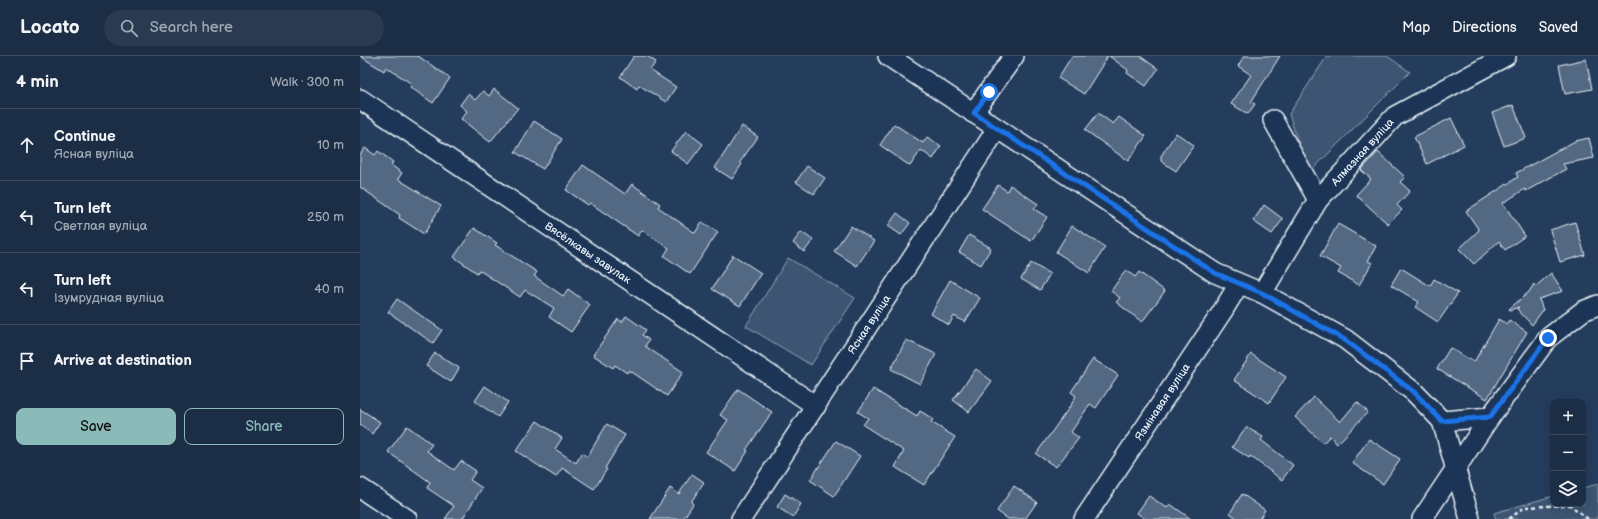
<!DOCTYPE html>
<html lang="en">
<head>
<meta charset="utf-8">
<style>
	:root { --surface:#1c2e46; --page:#293a51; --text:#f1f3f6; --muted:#a0a8b3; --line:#3a4a5f; --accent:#8bbbb9 }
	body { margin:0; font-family:"Balsamiq Sans",sans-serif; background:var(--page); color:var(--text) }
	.controls { position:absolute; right:12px; bottom:12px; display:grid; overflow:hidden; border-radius:8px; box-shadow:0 2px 10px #0003 }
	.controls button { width:36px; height:36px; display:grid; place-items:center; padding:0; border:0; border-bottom:1px solid var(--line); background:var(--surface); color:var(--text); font:20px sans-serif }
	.stop { position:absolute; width:12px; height:12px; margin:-9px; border:3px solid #1a73e8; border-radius:50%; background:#fff }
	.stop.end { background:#1a73e8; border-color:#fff; box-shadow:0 1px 4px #0008 }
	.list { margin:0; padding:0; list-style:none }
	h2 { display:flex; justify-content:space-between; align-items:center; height:52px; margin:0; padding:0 16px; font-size:17px }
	h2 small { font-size:13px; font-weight:400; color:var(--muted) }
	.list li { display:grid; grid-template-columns:26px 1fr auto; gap:12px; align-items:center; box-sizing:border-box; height:72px; padding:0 16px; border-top:1px solid var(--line) }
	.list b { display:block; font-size:15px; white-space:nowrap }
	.list p { margin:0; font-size:13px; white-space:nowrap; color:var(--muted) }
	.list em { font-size:13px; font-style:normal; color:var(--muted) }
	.actions { display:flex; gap:8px; padding:12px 16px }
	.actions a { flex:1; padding:9px 0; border:1px solid var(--accent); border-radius:8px; text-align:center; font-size:14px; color:var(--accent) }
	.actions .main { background:var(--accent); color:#111 }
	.icon { flex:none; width:22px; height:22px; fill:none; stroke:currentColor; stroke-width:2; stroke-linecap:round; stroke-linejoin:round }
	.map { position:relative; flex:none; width:1238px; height:463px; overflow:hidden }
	header { display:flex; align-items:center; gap:24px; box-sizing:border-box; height:56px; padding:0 20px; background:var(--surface); border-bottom:1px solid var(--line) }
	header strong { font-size:19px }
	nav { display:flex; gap:22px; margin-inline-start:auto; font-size:14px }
	.search { width:280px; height:36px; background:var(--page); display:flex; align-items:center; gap:10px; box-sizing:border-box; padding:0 14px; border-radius:22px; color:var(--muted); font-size:15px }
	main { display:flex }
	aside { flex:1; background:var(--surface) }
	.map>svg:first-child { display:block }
</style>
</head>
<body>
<header>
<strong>Locato</strong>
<div class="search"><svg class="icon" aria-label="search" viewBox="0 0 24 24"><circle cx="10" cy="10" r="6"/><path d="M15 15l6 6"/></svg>Search here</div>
<nav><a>Map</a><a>Directions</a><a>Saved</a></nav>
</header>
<main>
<aside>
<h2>4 min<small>Walk · 300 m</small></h2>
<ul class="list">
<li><svg class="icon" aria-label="ahead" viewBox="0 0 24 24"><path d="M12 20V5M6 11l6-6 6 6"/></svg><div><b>Continue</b><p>Ясная вуліца</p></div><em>10 m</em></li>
<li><svg class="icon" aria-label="left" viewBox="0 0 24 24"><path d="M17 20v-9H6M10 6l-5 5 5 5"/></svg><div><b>Turn left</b><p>Светлая вуліца</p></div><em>250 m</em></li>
<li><svg class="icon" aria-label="left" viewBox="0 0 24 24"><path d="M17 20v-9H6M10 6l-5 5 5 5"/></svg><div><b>Turn left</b><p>Ізумрудная вуліца</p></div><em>40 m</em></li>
<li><svg class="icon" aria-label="arrive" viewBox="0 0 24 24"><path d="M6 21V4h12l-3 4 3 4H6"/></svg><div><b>Arrive at destination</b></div></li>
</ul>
<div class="actions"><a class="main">Save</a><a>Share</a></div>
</aside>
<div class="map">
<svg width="1238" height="463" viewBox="0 0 1238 463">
	<rect width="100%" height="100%" fill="#253d5d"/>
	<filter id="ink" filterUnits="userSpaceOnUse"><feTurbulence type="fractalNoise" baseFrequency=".025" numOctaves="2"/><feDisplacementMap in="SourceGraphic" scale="8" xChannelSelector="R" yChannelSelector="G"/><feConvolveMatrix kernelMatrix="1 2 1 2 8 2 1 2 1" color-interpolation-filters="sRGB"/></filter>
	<g filter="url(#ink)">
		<g fill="#3e5472" stroke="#93a2b5">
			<polygon points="967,0 1027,0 1050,16 950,116 937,83 929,58"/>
			<polygon points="428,202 495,242 451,309 386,270"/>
			<polygon points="1238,428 1238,463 1136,463 1134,457 1193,440 1193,448 1223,448 1223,432"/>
		</g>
		<g fill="#536782" stroke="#e8f1f8">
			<polygon points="0,0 58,0 90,22 73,47 50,31 52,28 26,11 24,15"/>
			<polygon points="274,0 287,0 296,6 290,14 316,31 306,46 279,29 277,33 260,21"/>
			<polygon points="712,0 748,0 724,38 698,22"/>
			<polygon points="749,0 780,0 798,13 786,30 767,17 768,14"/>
			<polygon points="884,0 920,0 891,46 895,48 888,58 871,48 891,19 878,10"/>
			<polygon points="1226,3 1232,33 1205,38 1199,9"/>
			<polygon points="134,33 158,52 130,86 101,63 107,55 100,49 108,38 115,44 123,35 129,40"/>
			<polygon points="1153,49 1166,82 1144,90 1132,57"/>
			<polygon points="738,57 753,68 759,61 786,80 768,105 725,74"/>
			<polygon points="1091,62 1104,89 1067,108 1054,81"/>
			<polygon points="174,65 202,83 183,113 155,96"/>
			<polygon points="534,68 563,87 567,81 581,90 573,103 561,94 550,110 520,89"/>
			<polygon points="382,70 398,81 380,106 382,108 372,123 355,112"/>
			<polygon points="326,75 343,88 328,108 311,95"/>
			<polygon points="816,77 834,89 816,115 801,105 801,100"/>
			<polygon points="1229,82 1234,102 1203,108 1206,113 1166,135 1165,133 1143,147 1165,180 1145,194 1139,185 1114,208 1099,193 1119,174 1106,155 1158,121 1156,117 1215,85"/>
			<polygon points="5,92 15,99 18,95 33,106 31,109 42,117 38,123 81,150 64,178 39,162 40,159 0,131 0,99"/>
			<polygon points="1018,96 1045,121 1040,126 1050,135 1037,149 1042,154 1028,168 996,139 1011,123 1001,114"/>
			<polygon points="223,109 265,138 272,128 300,148 298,151 335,177 342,166 358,176 330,218 304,200 309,192 282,174 278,180 230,147 228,149 206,134"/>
			<polygon points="447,110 465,122 454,138 436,126"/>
			<polygon points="638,129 647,135 650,129 678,148 674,153 687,161 671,185 622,153"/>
			<polygon points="904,149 923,163 912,178 893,165"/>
			<polygon points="537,157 550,167 541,179 528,170"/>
			<polygon points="1215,166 1225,199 1200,206 1190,174"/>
			<polygon points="978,168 1016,190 1008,205 1012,207 999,229 978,217 981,212 960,200"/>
			<polygon points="491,170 514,185 497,210 474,195"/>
			<polygon points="712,170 745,191 729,217 696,196"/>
			<polygon points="114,172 137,187 135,189 177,216 174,220 203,240 208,233 230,249 211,276 189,261 194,252 165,234 160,241 119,214 117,217 94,201"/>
			<polygon points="441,176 453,184 444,196 433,187"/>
			<polygon points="609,179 631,192 621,209 599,196"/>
			<polygon points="373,199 401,217 380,250 352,233"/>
			<polygon points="671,207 690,218 680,234 661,223"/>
			<polygon points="1041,212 1070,230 1074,223 1098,237 1078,266 1055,251 1059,246 1031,229"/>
			<polygon points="766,214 775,221 779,216 805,235 782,266 756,246 760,242 751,235"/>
			<polygon points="1191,217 1203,235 1179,243 1183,254 1172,269 1157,253 1159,251 1150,254 1149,253 1169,236 1174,228 1175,231"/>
			<polygon points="590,224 620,242 605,266 594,260 589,269 571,258"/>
			<polygon points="37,243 82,274 73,287 28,256"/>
			<polygon points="266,260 286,274 282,279 289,284 285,290 323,316 307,340 269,314 267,317 255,309 253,312 233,299 258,263 262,266"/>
			<polygon points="1139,263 1147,268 1149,264 1167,276 1127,343 1077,313 1090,292 1114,306"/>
			<polygon points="546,284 576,298 560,328 531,313"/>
			<polygon points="75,297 99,312 91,326 66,310"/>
			<polygon points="891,298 926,321 909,347 874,324"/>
			<polygon points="733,303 758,319 736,352 730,348 711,376 719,382 696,411 676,398 711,349 716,340 711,336"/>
			<polygon points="616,313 632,325 609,356 593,344"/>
			<polygon points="125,330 148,346 138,361 115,345"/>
			<polygon points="378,333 412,356 386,394 388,395 375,415 346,396 368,364 360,359"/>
			<polygon points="513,333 557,360 560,355 573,363 571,366 595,381 564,429 535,411 544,395 503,369 508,362 498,356"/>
			<polygon points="954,341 980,366 997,346 1008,356 977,388 970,380 963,387 935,361"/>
			<polygon points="0,353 20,366 12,378 0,369"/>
			<polygon points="177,365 202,382 195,393 216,407 222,397 227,401 247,368 265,379 245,412 247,413 234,433 202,412 196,421 156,395"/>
			<polygon points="47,370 72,388 67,395 94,414 101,405 116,415 110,424 122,432 102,463 85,463 94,450 67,432 70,426 28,396"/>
			<polygon points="886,371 903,381 901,384 933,409 922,424 890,400 889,402 872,391"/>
			<polygon points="1009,383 1040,403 1023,428 992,407"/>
			<polygon points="476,385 500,400 474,440 450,424"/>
			<polygon points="332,418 344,426 331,446 333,448 323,463 290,463 310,432 319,438"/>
			<polygon points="654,430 677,446 665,463 648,463 637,455"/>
			<polygon points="425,438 441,448 433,461 417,451"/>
			<polygon points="882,438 905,454 899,463 878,463 870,457"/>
			<polygon points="789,440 807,452 810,448 831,463 785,463 777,457"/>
		</g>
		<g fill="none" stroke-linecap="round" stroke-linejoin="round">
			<defs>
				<g id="minor">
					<polyline points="528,0 855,217 902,237 985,283 1054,336 1082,365 1110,463"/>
					<path id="s1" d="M 0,43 L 456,350"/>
					<polyline points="613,57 654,0"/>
					<polyline points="913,64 958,144"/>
					<path id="s2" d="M 902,237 L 958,144 L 1035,60 L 1146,0"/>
					<polyline points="1082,365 1130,361"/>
					<polyline points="0,432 47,463"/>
					<path id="s3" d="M 381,463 L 637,73"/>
					<path id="s4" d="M 724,463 L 862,256 L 879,228"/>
					<polyline points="1062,463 1130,361 1188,282 1223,255 1238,249"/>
				</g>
			</defs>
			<use href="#minor" stroke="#e8f1f8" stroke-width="22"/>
			<polyline stroke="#e8f1f8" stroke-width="2.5" stroke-dasharray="4 3" stroke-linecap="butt" points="1149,463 1165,451 1210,449 1228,463"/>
			<use href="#minor" stroke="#1d3557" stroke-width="19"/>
		</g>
	</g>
	<g fill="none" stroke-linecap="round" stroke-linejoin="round" filter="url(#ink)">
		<polyline stroke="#1a73e8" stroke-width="5" points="629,36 614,57 855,217 902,237 985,284 1054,336 1082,365 1130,361 1188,282"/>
	</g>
	<g text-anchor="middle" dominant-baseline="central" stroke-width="3" stroke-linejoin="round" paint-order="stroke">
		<g font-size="11" fill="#e8f1f8" stroke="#1d3557">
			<text stroke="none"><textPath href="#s2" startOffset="174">Алмазная вуліца</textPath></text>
			<text stroke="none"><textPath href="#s1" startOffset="275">Вясёлкавы завулак</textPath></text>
			<text stroke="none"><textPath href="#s3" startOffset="233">Ясная вуліца</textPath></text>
			<text stroke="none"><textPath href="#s4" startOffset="141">Язмінавая вуліца</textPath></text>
		</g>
	</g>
</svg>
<div class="controls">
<button>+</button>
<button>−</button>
<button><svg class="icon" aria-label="layers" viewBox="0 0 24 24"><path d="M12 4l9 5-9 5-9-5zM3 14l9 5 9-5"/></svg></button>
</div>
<div class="stop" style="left:629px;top:36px"></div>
<div class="stop end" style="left:1188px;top:282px"></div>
</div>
</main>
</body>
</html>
